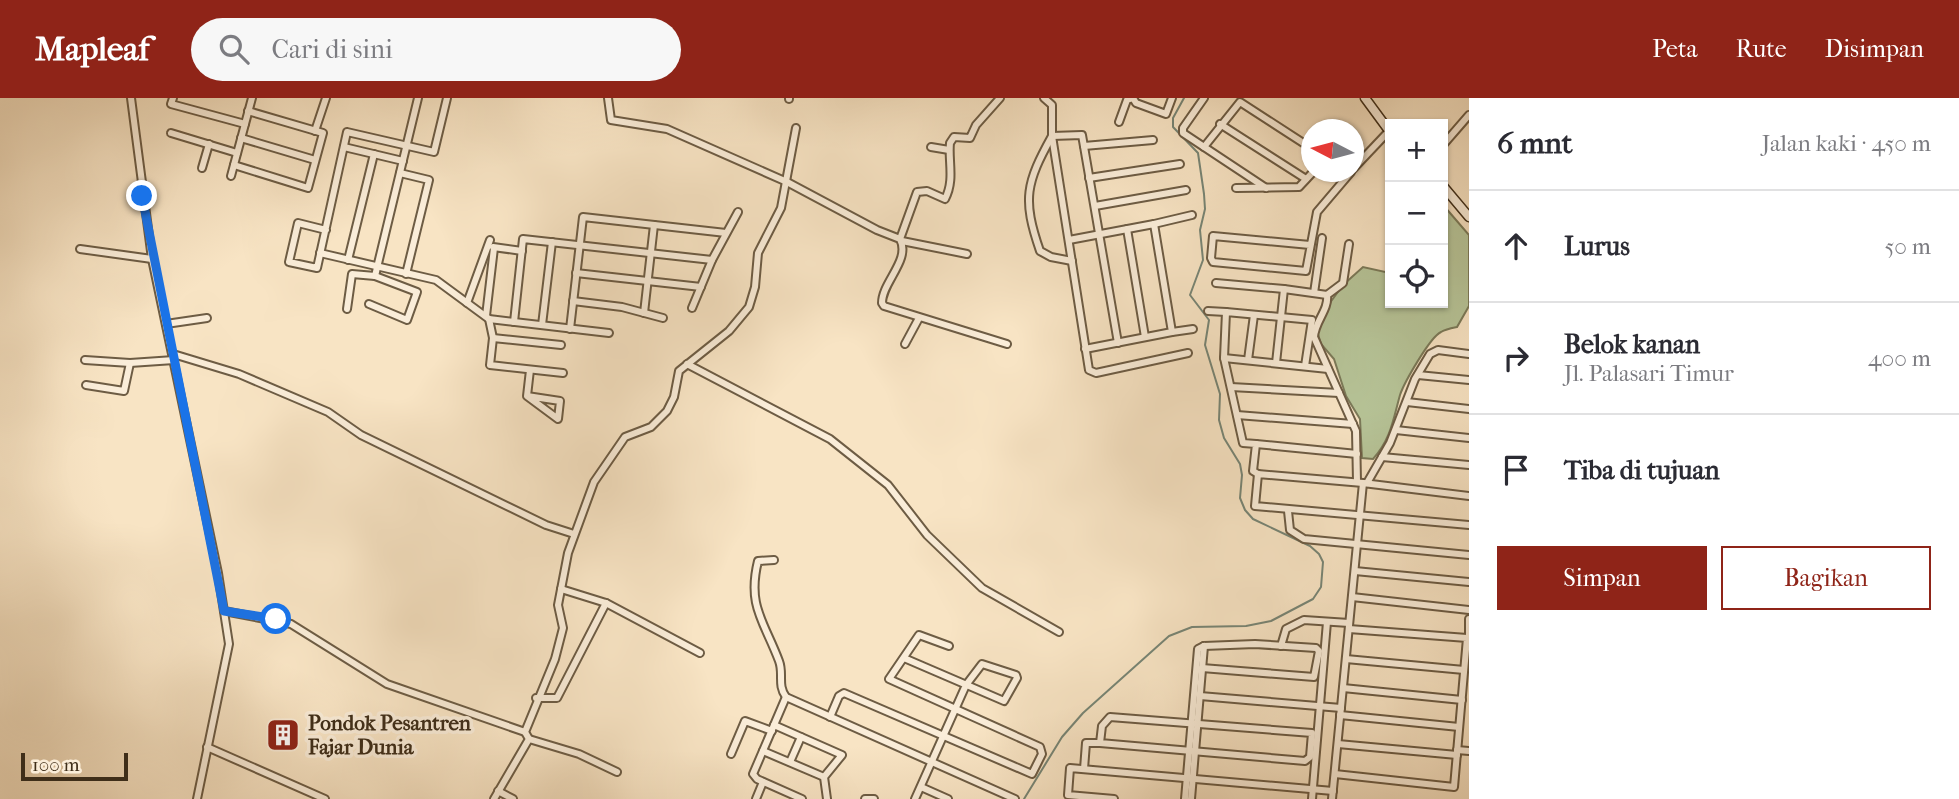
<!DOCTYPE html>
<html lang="id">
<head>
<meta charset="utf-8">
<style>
	:root { --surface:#fff; --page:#f7f7f7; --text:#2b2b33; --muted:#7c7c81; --line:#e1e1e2; --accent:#8f2418 }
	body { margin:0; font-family:"IM FELL French Canon",serif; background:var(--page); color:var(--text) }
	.controls { position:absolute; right:21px; top:21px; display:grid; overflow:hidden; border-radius:0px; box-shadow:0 2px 5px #0004 }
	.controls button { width:63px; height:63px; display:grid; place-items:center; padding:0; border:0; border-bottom:2px solid var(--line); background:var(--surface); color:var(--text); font:35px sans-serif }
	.compass { position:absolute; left:1301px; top:21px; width:63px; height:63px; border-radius:50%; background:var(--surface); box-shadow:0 2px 5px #0004; rotate:276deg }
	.scale { position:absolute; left:21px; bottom:18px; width:107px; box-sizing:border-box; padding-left:7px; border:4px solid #3f2e19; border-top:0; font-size:19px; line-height:24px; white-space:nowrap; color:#3f2e19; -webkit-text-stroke:5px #faedd9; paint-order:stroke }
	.stop { position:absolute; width:21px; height:21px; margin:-16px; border:5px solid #1a73e8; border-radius:50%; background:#fff }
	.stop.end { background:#1a73e8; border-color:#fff; box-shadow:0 2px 7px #0008 }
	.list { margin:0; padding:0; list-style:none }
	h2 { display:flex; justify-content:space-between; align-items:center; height:91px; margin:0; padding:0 28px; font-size:30px }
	h2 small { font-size:23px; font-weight:400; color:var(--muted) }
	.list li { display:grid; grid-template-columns:46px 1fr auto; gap:21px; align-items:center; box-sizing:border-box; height:112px; padding:0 28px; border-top:2px solid var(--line) }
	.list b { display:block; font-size:26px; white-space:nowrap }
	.list p { margin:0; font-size:23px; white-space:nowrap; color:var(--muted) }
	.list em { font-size:23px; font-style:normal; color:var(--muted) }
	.actions { display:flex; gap:14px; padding:21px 28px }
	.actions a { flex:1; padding:16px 0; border:2px solid var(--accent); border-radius:0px; text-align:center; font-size:24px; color:var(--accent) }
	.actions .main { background:var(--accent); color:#fff }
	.icon { flex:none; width:38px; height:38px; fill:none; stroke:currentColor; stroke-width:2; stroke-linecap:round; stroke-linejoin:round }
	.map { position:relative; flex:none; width:1469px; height:701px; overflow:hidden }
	header { display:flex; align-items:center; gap:42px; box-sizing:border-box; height:98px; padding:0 35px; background:var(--accent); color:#fff }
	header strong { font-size:33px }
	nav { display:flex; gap:38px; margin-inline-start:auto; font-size:24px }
	.search { width:490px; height:63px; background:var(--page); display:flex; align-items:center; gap:18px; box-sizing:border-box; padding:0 24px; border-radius:38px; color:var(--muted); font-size:26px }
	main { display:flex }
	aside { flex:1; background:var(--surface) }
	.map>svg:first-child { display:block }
</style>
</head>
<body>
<header>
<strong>Mapleaf</strong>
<div class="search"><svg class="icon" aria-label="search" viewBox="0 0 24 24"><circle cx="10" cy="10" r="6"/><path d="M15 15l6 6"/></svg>Cari di sini</div>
<nav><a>Peta</a><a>Rute</a><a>Disimpan</a></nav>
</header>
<main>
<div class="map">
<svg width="1469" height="701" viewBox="0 0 1469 701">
	<rect width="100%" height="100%" fill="#f8e4c4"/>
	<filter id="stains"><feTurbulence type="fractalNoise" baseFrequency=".00286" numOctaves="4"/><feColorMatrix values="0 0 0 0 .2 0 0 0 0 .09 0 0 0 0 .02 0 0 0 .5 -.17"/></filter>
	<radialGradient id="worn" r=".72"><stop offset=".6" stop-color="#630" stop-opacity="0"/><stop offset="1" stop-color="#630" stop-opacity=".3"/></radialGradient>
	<path fill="#b7c599" stroke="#7b7a59" stroke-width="2" d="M 1444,108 L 1469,137 L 1469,208 L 1457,229 C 1452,230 1446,231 1441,234 C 1430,239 1404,285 1400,297 C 1393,322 1391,341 1373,361 L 1362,360 L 1360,321 L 1346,298 L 1334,261 L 1321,246 L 1317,233 L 1324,213 L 1343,187 L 1363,169 L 1390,175 L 1390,205 L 1443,205 Z"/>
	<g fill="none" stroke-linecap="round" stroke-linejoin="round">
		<polyline stroke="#778575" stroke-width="2" points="1024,701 1062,639 1083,615 1169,538 1192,529 1246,528 1271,523 1313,501 1321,489 1323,464 1319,456 1310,448 1253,421 1245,412 1240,400 1242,377 1240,366 1224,340 1219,322 1220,296 1205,247 1209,222 1190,197 1203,162 1200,132 1205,111 1204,96 1198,55 1173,29 1173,20 1184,0"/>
		<defs>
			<g id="street">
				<polyline points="131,0 152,161 218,475 229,546 197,701"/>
				<polyline points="173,0 171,6 245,26"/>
				<path d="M 608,0 L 611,22 L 667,31 L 787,84 L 877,132 L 900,141 C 911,162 882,184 882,205 L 884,208 L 1007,246"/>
				<polyline points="1044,0 1052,7 1052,38 1089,272 1096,275 1188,255"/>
				<polyline points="1133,0 1136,5 1166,16 1172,0"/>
				<polyline points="1204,0 1183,30 1183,35 1266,90"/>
				<polyline points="789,1 789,0"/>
				<polyline points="1119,24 1127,2 1133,0"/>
				<polyline points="1220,26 1306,81"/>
				<polyline points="315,33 326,0"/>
				<polyline points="171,35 237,55"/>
				<polyline points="241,40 315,62"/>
				<polyline points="1443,47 1469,17"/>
				<polyline points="1084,48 1153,42"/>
				<polyline points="344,49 403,63"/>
				<polyline points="931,49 949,52"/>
				<polyline points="1204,49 1240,4 1311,50"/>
				<polyline points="234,67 308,90 323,35 248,13"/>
				<polyline points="202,70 209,46"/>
				<polyline points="1353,71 1389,33"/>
				<polyline points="400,75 429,82 406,176"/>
				<polyline points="231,78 252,0"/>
				<polyline points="1089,80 1180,66"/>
				<polyline points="1236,90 1299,89 1313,74"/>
				<polyline points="1095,108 1186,92"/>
				<polyline points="1154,126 1192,117"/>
				<polyline points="1127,131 1145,239"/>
				<path d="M 326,132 L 298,125 L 289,164 L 317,170 C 327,125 337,79 347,34 L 434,54 L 447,0"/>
				<path d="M 900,141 L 917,94 L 927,93 L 945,101 C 955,82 948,63 950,45 L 954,39 L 970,40 L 976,27 L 1000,0"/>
				<polyline points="1069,142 1154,126 1172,234 1085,251"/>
				<polyline points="902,143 967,156"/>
				<path d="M 1349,146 L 1343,185 L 1327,197 C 1329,212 1315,223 1314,239 L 1356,333 L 1357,384"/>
				<polyline points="1310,147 1213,138 1211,160 1213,164 1306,173 1317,114 1351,74"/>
				<polyline points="493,149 522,153"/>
				<polyline points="80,151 152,161"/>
				<polyline points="320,155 436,182 489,221 609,235"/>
				<polyline points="348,162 374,56"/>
				<path d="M 1072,163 L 1051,159 L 1040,153 C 1022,101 1026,85 1052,38 L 1082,37 L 1118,245"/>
				<polyline points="576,175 701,189"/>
				<polyline points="375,178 418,0"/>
				<polyline points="1216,185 1284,191"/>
				<polyline points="1314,195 1322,140"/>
				<polyline points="573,203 622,209 663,220"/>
				<polyline points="467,205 490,142"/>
				<polyline points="692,210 712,162 738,114"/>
				<polyline points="347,211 352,176 375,178 417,194 407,222 369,206"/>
				<polyline points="1208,213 1226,214"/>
				<polyline points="644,215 654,127"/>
				<polyline points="486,218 494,150"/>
				<polyline points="489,221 493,240 490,267 563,275"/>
				<polyline points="514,224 523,141 712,162"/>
				<polyline points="166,226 207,220"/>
				<polyline points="542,227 552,144"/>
				<polyline points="570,231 583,119 726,135"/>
				<polyline points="1172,234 1193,231"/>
				<polyline points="493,240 561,247"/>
				<polyline points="905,246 919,220"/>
				<polyline points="173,256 239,276 328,314 361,337 546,427 574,436"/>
				<polyline points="1224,260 1328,271"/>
				<polyline points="85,262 130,265 174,262"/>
				<polyline points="1248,262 1254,217"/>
				<polyline points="1276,265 1284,191 1327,197"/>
				<polyline points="687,266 830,341 888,387 927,437 982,490 1059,534"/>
				<polyline points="1418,277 1469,282"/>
				<polyline points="86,287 124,293 130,265"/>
				<polyline points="1231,289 1339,295"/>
				<polyline points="527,298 560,303 558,321 527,298 530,272"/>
				<polyline points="1407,304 1469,311"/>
				<polyline points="1237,317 1353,326"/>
				<polyline points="1396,332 1469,340"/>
				<polyline points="1256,346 1357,356"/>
				<polyline points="1382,359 1469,367"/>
				<polyline points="1258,376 1253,373 1256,346 1243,345 1224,260 1226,214 1312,222 1305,268"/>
				<polyline points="1363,385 1258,376 1255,408 1469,427"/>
				<polyline points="1367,385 1390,345 1415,281 1430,256 1438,252 1469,256"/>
				<polyline points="1288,413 1290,432 1304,441 1469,457"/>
				<path d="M 774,462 L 758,463 C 747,508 764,523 779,563 C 784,576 777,587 786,599 L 1015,701"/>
				<polyline points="1355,473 1469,484"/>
				<polyline points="561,491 606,505 700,555"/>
				<polyline points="1352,499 1469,512"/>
				<polyline points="224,513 291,526 387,586 525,634"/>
				<polyline points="1469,521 1469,540"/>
				<polyline points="1281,548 1286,531 1304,522 1349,525"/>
				<polyline points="904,560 1004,603 1017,580 1016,577 982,566 966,587 915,701"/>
				<polyline points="1346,561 1464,572"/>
				<polyline points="1202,570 1314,579 1319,553 1316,550 1255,546 1204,548"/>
				<polyline points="1343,590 1462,602"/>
				<polyline points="1200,598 1341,610"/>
				<polyline points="786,599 753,676 757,681 802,701"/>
				<polyline points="536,600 557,600 606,505"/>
				<polyline points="1340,617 1459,629"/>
				<polyline points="830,619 839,598 844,595 1032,676 1042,656 1040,649 889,581 919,537 949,548"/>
				<polygon points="1110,619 1312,635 1310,659 1305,663 1100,645 1102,628"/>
				<polyline points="774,627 842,657 824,679 827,701"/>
				<polyline points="529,641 579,656 617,674"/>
				<polyline points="1338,646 1457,657"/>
				<polyline points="207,649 325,701"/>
				<polyline points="1457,652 1469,653"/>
				<polyline points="763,653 824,679"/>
				<polyline points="731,656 745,623 772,633"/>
				<polyline points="790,664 801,639"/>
				<polyline points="1084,671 1086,645 1100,645"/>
				<polyline points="1335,676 1454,689 1467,540 1349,531"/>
				<polyline points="921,689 948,701"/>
				<polyline points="498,693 513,701"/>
				<polyline points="494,701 529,641 525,634 555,561 563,530 558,507 568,455 594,384 625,339 651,329 667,313 674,299 679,273 729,233 749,209 755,189 758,155 781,110 796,30"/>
				<polyline points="756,701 763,684"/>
				<polyline points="865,701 874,701"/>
				<polyline points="1114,701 1068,697 1070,670 1333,693"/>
				<polyline points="1185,701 1198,551 1204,548"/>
				<polyline points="1191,701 1204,548"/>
				<polyline points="1312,701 1327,524"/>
				<polyline points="1332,701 1363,385 1469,398"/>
			</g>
			<g id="secondary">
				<polyline points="1365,0 1390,34"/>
				<polyline points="1443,88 1469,119"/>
			</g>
		</defs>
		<use href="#street" stroke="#6d5c44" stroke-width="10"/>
		<use href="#secondary" stroke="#3f2e19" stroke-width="11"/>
		<use href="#street" stroke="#faedd9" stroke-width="6"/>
		<use href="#secondary" stroke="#faedd9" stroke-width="8"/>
	</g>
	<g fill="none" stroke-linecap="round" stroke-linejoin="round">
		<polyline stroke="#1a73e8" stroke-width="9" points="142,98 224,513 276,521"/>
	</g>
	<defs>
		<symbol id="building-square" viewBox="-11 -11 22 22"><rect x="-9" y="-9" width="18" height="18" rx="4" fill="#8f2418" stroke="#faedd9"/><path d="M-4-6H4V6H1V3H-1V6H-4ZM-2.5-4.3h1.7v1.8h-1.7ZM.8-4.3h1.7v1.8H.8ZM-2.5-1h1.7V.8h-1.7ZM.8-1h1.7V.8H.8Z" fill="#fff"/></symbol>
	</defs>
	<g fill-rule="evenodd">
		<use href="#building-square" x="264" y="618" width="38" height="38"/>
	</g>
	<g text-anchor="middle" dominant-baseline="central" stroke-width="7" stroke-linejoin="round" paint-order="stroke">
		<g font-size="21" font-weight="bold" fill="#3f2e19" stroke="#faedd9" text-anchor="start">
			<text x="308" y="625">Pondok Pesantren<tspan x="308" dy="24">Fajar Dunia</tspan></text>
		</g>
	</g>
	<rect width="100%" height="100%" filter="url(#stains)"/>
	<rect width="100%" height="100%" fill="url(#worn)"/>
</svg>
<div class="controls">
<button>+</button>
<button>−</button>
<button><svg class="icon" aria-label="locate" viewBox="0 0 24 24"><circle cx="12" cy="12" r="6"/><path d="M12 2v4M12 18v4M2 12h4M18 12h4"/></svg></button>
</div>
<svg class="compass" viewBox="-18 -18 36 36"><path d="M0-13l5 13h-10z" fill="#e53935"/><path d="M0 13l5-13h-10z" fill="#7c7c81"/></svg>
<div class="scale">100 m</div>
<div class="stop" style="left:276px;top:521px"></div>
<div class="stop end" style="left:142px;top:98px"></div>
</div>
<aside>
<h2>6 mnt<small>Jalan kaki · 450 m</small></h2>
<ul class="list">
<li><svg class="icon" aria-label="ahead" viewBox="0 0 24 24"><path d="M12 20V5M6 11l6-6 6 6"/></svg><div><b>Lurus</b></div><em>50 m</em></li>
<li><svg class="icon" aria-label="right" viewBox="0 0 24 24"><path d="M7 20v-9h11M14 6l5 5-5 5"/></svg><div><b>Belok kanan</b><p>Jl. Palasari Timur</p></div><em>400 m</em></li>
<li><svg class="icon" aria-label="arrive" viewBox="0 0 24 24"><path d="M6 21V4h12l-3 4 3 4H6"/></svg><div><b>Tiba di tujuan</b></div></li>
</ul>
<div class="actions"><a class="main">Simpan</a><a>Bagikan</a></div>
</aside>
</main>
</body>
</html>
